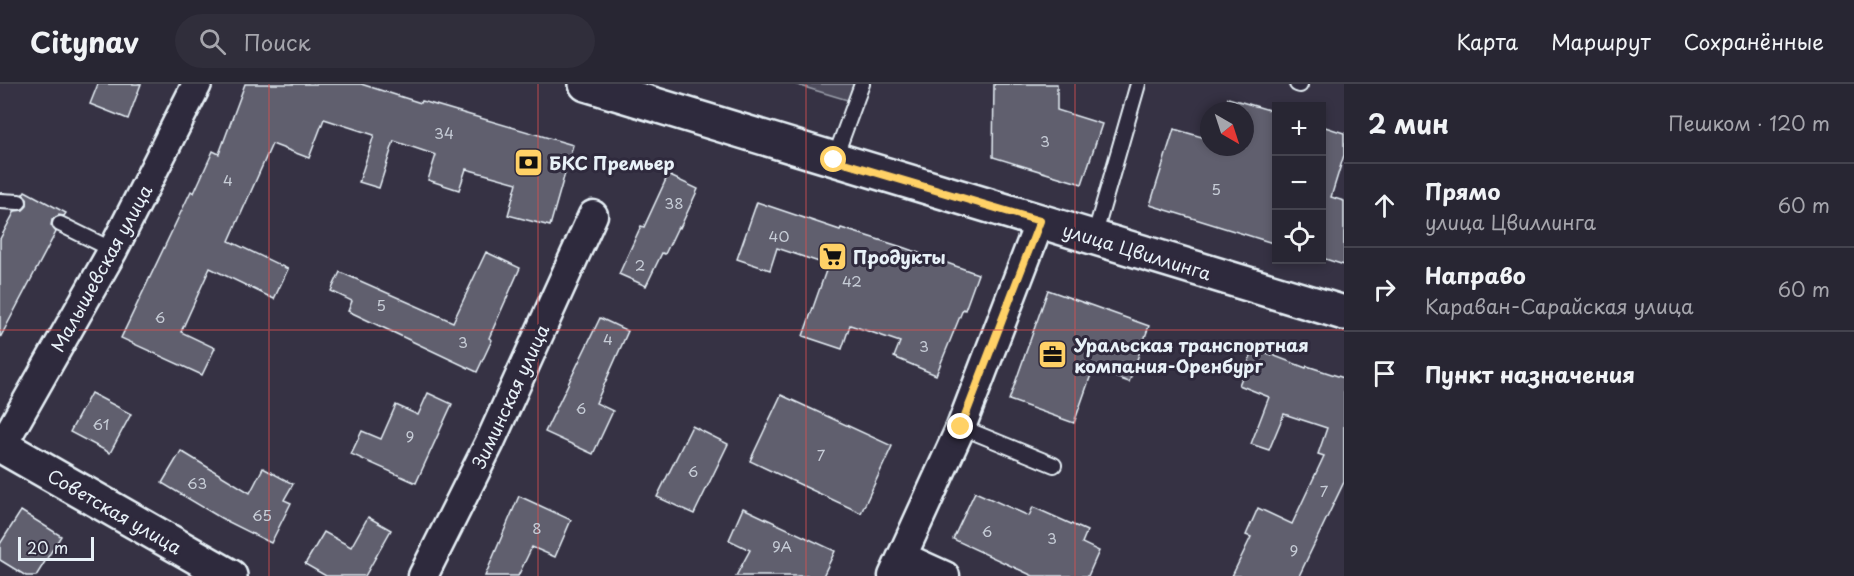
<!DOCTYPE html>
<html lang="ru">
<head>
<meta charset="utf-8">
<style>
	:root { --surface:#282633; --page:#302e3b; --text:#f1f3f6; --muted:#a5a5ac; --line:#44434e }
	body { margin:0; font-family:"Playpen Sans",sans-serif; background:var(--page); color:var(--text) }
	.controls { position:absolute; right:18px; top:18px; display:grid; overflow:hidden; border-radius:0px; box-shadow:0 3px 9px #0003 }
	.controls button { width:54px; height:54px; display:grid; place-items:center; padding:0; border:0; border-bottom:2px solid var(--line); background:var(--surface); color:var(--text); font:30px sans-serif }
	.compass { position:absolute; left:1200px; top:18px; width:54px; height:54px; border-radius:50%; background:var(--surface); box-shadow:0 3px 9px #0003; rotate:141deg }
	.scale { position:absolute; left:18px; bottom:15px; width:76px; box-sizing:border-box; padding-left:6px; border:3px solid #e8f1f8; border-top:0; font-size:16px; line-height:21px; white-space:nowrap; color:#e8f1f8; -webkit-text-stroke:4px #2f2a3d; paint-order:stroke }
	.stop { position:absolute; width:18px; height:18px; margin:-14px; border:4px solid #ffd166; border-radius:50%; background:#fff }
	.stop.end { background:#ffd166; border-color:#fff; box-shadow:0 2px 6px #0008 }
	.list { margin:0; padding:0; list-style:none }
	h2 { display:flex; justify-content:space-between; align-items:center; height:78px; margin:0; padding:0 24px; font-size:26px }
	h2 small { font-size:20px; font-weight:400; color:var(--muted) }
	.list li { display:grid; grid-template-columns:39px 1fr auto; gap:18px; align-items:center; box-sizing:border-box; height:84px; padding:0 24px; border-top:2px solid var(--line) }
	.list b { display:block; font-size:22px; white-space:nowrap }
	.list p { margin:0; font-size:20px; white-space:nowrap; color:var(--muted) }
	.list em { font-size:20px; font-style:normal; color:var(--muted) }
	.icon { flex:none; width:33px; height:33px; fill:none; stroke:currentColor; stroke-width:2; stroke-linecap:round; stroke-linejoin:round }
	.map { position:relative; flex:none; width:1344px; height:492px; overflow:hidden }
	header { display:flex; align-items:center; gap:36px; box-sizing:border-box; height:84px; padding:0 30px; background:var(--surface); border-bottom:2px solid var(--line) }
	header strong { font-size:28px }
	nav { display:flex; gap:33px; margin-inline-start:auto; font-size:21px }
	.search { width:420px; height:54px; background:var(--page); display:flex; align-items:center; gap:15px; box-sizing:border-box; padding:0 21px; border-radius:33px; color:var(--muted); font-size:22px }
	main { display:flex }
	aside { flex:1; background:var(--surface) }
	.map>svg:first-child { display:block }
</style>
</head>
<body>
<header>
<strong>Citynav</strong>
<div class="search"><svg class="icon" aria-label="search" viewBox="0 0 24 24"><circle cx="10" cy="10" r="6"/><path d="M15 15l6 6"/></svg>Поиск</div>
<nav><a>Карта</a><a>Маршрут</a><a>Сохранённые</a></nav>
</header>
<main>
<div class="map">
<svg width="1344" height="492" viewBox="0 0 1344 492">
	<rect width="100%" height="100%" fill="#363244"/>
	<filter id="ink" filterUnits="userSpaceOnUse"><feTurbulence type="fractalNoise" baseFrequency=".0167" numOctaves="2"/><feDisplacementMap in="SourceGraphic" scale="12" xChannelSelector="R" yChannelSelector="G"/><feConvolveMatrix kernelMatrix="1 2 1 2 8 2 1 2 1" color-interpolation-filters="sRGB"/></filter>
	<g filter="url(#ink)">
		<polygon fill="#4d4b5c" stroke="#9a9eaa" stroke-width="1.5" points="794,0 856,0 851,17"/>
		<g fill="#605e6e" stroke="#e8f1f8" stroke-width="1.5">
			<polygon points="98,0 141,0 128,35 90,20"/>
			<polygon points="245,0 361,0 421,19 422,17 573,61 550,142 508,131 517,99 466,85 459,106 428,96 436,71 394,57 379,104 359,98 374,51 324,35 309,74 272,60 229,157 288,185 274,215 210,184 181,248 215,264 202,291 121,254 191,107 194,109 213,67 219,70"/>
			<polygon points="994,0 1057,0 1057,26 1102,40 1082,100 993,73"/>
			<polygon points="1228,14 1276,28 1276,160 1150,121 1174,45 1209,55 1209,63 1245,63 1245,27 1224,27"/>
			<polygon points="1322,42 1344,49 1344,71 1331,113 1344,117 1344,181 1322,174"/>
			<polygon points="668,91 698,105 680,144 678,143 665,170 662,169 646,202 619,190 641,142 644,143"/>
			<polygon points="25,107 66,129 64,132 59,131 52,136 51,141 56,148 0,254 0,155 15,127 23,126 27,122 27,114 23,110"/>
			<polygon points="757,118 840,146 841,144 902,163 978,190 965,226 963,225 936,291 894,273 900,258 850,241 842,265 803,252 828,181 777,164 770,186 737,175"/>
			<polygon points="486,168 520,184 489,254 492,256 477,288 348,227 352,217 331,207 340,188 453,238"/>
			<polygon points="1048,206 1149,242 1129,298 1093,285 1074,339 1009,316"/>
			<polygon points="600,234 628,247 596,319 613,327 593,370 545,348"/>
			<polygon points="1254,264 1306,284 1307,282 1344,294 1344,398 1299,492 1232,492 1251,453 1246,451 1258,424 1292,440 1324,372 1318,370 1327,344 1284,330 1269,366 1251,360 1269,313 1239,301"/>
			<polygon points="91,309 131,330 110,369 70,348"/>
			<polygon points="428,309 452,320 416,399 351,370 362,347 381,355 396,321 418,331"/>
			<polygon points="781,311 892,362 861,429 750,377"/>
			<polygon points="692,342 728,360 694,430 657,413"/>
			<polygon points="181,367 250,409 263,384 293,400 284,416 291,419 271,459 221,434 162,399"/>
			<polygon points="975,408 1029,432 1033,423 1087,447 1082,459 1099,467 1088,492 1033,492 953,455"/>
			<polygon points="519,412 571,436 555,473 532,463 518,492 485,492"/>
			<polygon points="743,424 835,467 823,492 736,492 750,466 729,456"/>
			<polygon points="21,427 61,452 36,492 26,492 0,476 0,460"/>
			<polygon points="368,433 391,446 365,492 326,492 305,480 324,448 351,463"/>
		</g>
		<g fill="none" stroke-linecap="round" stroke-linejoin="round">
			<defs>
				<g id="service">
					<polyline points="1297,0 1300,1"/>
					<polyline points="834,76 862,0"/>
					<polyline points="0,117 19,118"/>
					<polyline points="60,140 113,166"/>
					<polyline points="1094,153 1138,0"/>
					<polyline points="961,343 1054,381"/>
				</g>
				<g id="minor">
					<polyline points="0,365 113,166 197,0"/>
					<polyline points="903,473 945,492"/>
					<polyline points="423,492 490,358 593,131"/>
					<polyline points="893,492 961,343 1040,137"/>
				</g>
				<polyline id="tertiary" points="0,361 230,492"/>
				<polyline id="primary" points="586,0 1344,229"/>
			</defs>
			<use href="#service" stroke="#e8f1f8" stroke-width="18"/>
			<use href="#minor" stroke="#e8f1f8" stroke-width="33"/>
			<use href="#tertiary" stroke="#e8f1f8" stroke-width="38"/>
			<use href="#primary" stroke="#e8f1f8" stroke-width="38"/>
			<use href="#service" stroke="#2f2a3d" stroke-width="14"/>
			<use href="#minor" stroke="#2f2a3d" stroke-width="28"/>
			<use href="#tertiary" stroke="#2f2a3d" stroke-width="33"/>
			<use href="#primary" stroke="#2f2a3d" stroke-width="33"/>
		</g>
	</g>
	<g fill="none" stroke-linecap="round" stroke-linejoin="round" filter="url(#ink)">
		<polyline stroke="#ffd166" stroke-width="8" points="834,76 1040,137 961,343"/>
	</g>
	<path fill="none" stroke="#da5052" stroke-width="1.5" stroke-opacity="0.55" d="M 269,0 L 269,492M 538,0 L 538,492M 806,0 L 806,492M 1075,0 L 1075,492M 0,246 L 1344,246"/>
	<defs>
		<symbol id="bank-square" viewBox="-11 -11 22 22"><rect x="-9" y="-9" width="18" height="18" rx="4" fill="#ffd166" stroke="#2f2a3d"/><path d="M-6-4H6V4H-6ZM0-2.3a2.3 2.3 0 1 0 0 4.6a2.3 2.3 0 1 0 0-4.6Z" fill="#111"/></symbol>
		<symbol id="supermarket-square" viewBox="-11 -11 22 22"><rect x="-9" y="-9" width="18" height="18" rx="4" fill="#ffd166" stroke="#2f2a3d"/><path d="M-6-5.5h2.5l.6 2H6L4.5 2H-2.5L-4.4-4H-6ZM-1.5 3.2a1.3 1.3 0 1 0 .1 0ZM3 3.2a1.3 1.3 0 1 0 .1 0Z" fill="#111"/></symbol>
		<symbol id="office-square" viewBox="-11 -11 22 22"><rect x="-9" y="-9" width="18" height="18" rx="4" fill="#ffd166" stroke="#2f2a3d"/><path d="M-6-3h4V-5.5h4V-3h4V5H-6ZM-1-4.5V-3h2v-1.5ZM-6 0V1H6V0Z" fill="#111"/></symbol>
	</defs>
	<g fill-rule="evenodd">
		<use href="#bank-square" x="512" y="62" width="33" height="33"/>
		<use href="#supermarket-square" x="816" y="156" width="33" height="33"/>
		<use href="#office-square" x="1036" y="254" width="33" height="33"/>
	</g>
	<g text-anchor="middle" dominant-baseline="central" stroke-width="6" stroke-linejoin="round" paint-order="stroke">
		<g font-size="15" fill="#c6ccd6">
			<text x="444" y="48">34</text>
			<text x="1045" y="56">3</text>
			<text x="228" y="95">4</text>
			<text x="1216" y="104">5</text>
			<text x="674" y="118">38</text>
			<text x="779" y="151">40</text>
			<text x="640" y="180">2</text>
			<text x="852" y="196">42</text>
			<text x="381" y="220">5</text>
			<text x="160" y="232">6</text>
			<text x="608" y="254">4</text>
			<text x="463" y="257">3</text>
			<text x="924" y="261">3</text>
			<text x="581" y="323">6</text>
			<text x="101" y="339">61</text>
			<text x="410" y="351">9</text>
			<text x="821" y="370">7</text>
			<text x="693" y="386">6</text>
			<text x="197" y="398">63</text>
			<text x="1324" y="406">7</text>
			<text x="262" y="430">65</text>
			<text x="537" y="443">8</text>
			<text x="987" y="446">6</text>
			<text x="1052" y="453">3</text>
			<text x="782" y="461">9А</text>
			<text x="1294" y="465">9</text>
		</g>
		<g font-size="18" font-weight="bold" fill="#e8f1f8" stroke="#2f2a3d" text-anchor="start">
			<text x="549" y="78">БКС Премьер</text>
			<text x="853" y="172">Продукты</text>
			<text x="1074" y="260">Уральская транспортная<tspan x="1074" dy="21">компания-Оренбург</tspan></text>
		</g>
		<g font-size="18" fill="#e8f1f8" stroke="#2f2a3d">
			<text transform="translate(1137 167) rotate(17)">улица Цвиллинга</text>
			<text transform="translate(101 184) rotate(-61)">Малышевская улица</text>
			<text transform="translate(510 312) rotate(-65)">Зиминская улица</text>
			<text transform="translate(115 427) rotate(30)">Советская улица</text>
		</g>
	</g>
</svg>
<div class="controls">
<button>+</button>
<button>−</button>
<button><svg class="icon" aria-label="locate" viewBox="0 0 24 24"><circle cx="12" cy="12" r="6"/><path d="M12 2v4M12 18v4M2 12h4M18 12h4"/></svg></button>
</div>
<svg class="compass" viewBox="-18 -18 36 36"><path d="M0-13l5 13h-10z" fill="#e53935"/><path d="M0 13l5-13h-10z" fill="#a5a5ac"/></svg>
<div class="scale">20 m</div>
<div class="stop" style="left:834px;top:76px"></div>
<div class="stop end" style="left:961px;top:343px"></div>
</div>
<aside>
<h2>2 мин<small>Пешком · 120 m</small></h2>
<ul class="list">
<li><svg class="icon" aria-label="ahead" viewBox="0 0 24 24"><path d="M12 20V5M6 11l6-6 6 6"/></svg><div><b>Прямо</b><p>улица Цвиллинга</p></div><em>60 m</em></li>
<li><svg class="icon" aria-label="right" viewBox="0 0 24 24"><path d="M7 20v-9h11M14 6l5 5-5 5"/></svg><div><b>Направо</b><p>Караван-Сарайская улица</p></div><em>60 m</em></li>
<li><svg class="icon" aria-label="arrive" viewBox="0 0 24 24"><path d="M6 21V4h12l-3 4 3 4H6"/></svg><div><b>Пункт назначения</b></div></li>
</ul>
</aside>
</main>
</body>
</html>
